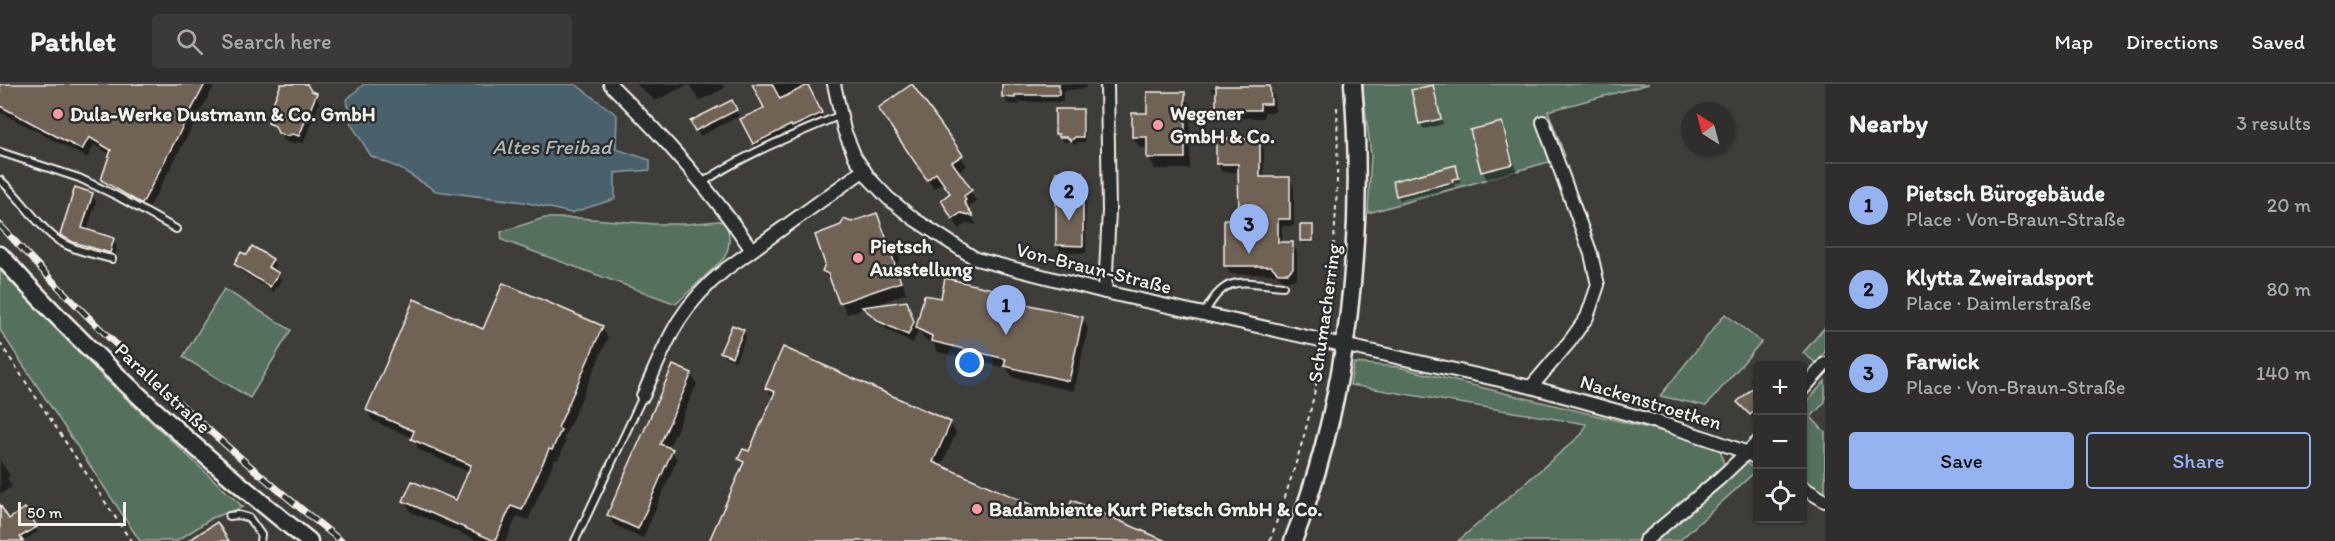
<!DOCTYPE html>
<html lang="en">
<head>
<meta charset="utf-8">
<style>
	:root { --surface:#2f2e2c; --page:#3b3a38; --text:#f1f3f6; --muted:#a7a8a9; --line:#4a4a48; --accent:#95b2f1 }
	body { margin:0; font-family:Itim,sans-serif; background:var(--page); color:var(--text) }
	.controls { position:absolute; right:18px; bottom:18px; display:grid; overflow:hidden; border-radius:6px; box-shadow:0 2px 4px #0004 }
	.controls button { width:54px; height:54px; display:grid; place-items:center; padding:0; border:0; border-bottom:2px solid var(--line); background:var(--surface); color:var(--text); font:30px sans-serif }
	.compass { position:absolute; left:1681px; top:18px; width:54px; height:54px; border-radius:50%; background:var(--surface); box-shadow:0 2px 4px #0004; rotate:324deg }
	.scale { position:absolute; left:18px; bottom:15px; width:108px; box-sizing:border-box; padding-left:6px; border:3px solid #f4f1e8; border-top:0; font-size:16px; line-height:21px; white-space:nowrap; color:#f4f1e8; -webkit-text-stroke:4px #2a2d2e; paint-order:stroke }
	.you { position:absolute; left:970px; top:279px; width:21px; height:21px; margin:-15px; border:4px solid #fff; border-radius:50%; background:#1a73e8; box-shadow:0 0 0 9px #1a73e833 }
	.badge { display:grid; place-items:center; width:39px; height:39px; border-radius:50%; background:var(--accent); color:#111; font-size:20px; font-weight:700 }
	.pin { position:absolute; translate:-50% -50px; filter:drop-shadow(0 2px 3px #0008) }
	.pin::after { content:''; position:absolute; top:32px; width:21px; height:18px; background:inherit; clip-path:polygon(0 0,100% 0,50% 100%) }
	.list { margin:0; padding:0; list-style:none }
	h2 { display:flex; justify-content:space-between; align-items:center; height:78px; margin:0; padding:0 24px; font-size:26px }
	h2 small { font-size:20px; font-weight:400; color:var(--muted) }
	.list li { display:grid; grid-template-columns:39px 1fr auto; gap:18px; align-items:center; box-sizing:border-box; height:84px; padding:0 24px; border-top:2px solid var(--line) }
	.list b { display:block; font-size:22px; white-space:nowrap }
	.list p { margin:0; font-size:20px; white-space:nowrap; color:var(--muted) }
	.list em { font-size:20px; font-style:normal; color:var(--muted) }
	.actions { display:flex; gap:12px; padding:18px 24px }
	.actions a { flex:1; padding:14px 0; border:2px solid var(--accent); border-radius:6px; text-align:center; font-size:21px; color:var(--accent) }
	.actions .main { background:var(--accent); color:#111 }
	.icon { flex:none; width:33px; height:33px; fill:none; stroke:currentColor; stroke-width:2; stroke-linecap:round; stroke-linejoin:round }
	.map { position:relative; flex:none; width:1825px; height:457px; overflow:hidden }
	header { display:flex; align-items:center; gap:36px; box-sizing:border-box; height:84px; padding:0 30px; background:var(--surface); border-bottom:2px solid var(--line) }
	header strong { font-size:28px }
	nav { display:flex; gap:33px; margin-inline-start:auto; font-size:21px }
	.search { width:420px; height:54px; background:var(--page); display:flex; align-items:center; gap:15px; box-sizing:border-box; padding:0 21px; border-radius:6px; color:var(--muted); font-size:22px }
	main { display:flex }
	aside { flex:1; background:var(--surface) }
	.map>svg:first-child { display:block }
</style>
</head>
<body>
<header>
<strong>Pathlet</strong>
<div class="search"><svg class="icon" aria-label="search" viewBox="0 0 24 24"><circle cx="10" cy="10" r="6"/><path d="M15 15l6 6"/></svg>Search here</div>
<nav><a>Map</a><a>Directions</a><a>Saved</a></nav>
</header>
<main>
<div class="map">
<svg width="1825" height="457" viewBox="0 0 1825 457">
	<rect width="100%" height="100%" fill="#3f3d3a"/>
	<filter id="ink" filterUnits="userSpaceOnUse"><feTurbulence type="fractalNoise" baseFrequency=".0167" numOctaves="2"/><feDisplacementMap in="SourceGraphic" scale="12" xChannelSelector="R" yChannelSelector="G"/><feConvolveMatrix kernelMatrix="1 2 1 2 8 2 1 2 1" color-interpolation-filters="sRGB"/></filter>
	<g filter="url(#ink)">
		<g fill="#55705e" stroke="#a4b0a3" stroke-width="1.5">
			<polygon points="1362,0 1649,0 1548,27 1565,72 1552,77 1368,129 1371,70"/>
			<path d="M 544,134 L 579,134 L 655,140 L 686,140 L 719,137 L 726,139 C 730,153 731,161 724,174 L 676,220 L 502,156 L 501,148 Z"/>
			<polygon points="0,186 103,293 243,423 212,434 177,457 140,457 0,246"/>
			<polygon points="224,205 291,246 250,314 183,273"/>
			<polygon points="1725,230 1761,258 1706,322 1660,312"/>
			<polygon points="1825,243 1825,268 1816,279 1803,269"/>
			<polygon points="1354,279 1398,283 1697,356 1720,364 1724,381 1714,395 1641,457 1458,457 1582,350 1586,340 1350,301"/>
			<polygon points="1825,297 1825,318 1811,333 1825,348 1825,411 1803,397 1803,322"/>
			<polygon points="1744,378 1757,386 1679,457 1655,457"/>
		</g>
		<polygon fill="#48616d" stroke="#8d9b9e" stroke-width="1.5" points="364,0 575,0 617,31 616,65 650,76 650,86 615,89 615,115 571,129 524,118 436,107 401,85 371,72 351,40 346,16"/>
		<g fill="#0007">
			<polygon points="0,0 215,0 147,128 108,105 102,96 111,71 94,61 87,74 0,28"/>
			<polygon points="286,0 302,0 315,10 320,19 303,60 299,58 292,60 285,57 270,39 272,35 270,31"/>
			<polygon points="636,0 723,0 725,4 699,17 689,0 655,17"/>
			<polygon points="753,0 807,0 826,39 799,52 798,50 759,69 754,59 766,24"/>
			<polygon points="1004,0 1086,0 1086,4 1063,7 1063,18 1019,18 1019,21 1008,20 1004,13"/>
			<polygon points="913,1 967,82 958,88 976,117 969,123 971,127 969,128 977,141 967,139 959,145 943,117 952,110 943,98 934,105 880,24"/>
			<polygon points="1432,2 1443,40 1424,45 1421,40"/>
			<polygon points="1270,3 1274,12 1275,28 1264,28 1264,34 1223,34 1218,26 1218,12 1210,4"/>
			<polygon points="1184,10 1190,21 1190,85 1155,85 1149,74 1149,64 1140,64 1133,53 1148,30"/>
			<polygon points="731,18 739,32 700,52 692,38"/>
			<polygon points="1082,27 1085,32 1085,58 1078,58 1075,61 1072,58 1064,58 1057,49"/>
			<polygon points="1502,40 1506,48 1517,89 1487,96 1483,88 1472,47"/>
			<polygon points="1259,56 1264,65 1264,94 1290,94 1294,103 1294,142 1282,142 1282,159 1292,159 1297,168 1297,193 1293,196 1284,197 1277,190 1231,190 1226,182 1240,136 1240,88 1222,88 1218,80"/>
			<polygon points="1455,83 1461,99 1454,100 1455,103 1400,116 1397,111"/>
			<polygon points="1082,90 1086,97 1086,169 1061,168 1057,161"/>
			<polygon points="92,110 96,118 87,147 113,155 117,163 114,176 66,158 61,151"/>
			<polygon points="876,131 890,161 893,163 900,174 897,181 906,209 872,223 906,218 917,245 925,212 942,216 1009,210 1014,219 1082,234 1088,245 1074,307 1012,293 1007,284 938,268 933,259 924,255 919,246 913,259 887,246 869,231 865,224 847,230 833,200 830,198 823,187 851,139"/>
			<polygon points="1312,143 1314,159 1303,159 1302,157"/>
			<polygon points="247,173 272,176 275,181 272,187 278,190 281,196 274,208 239,186 235,180"/>
			<polygon points="602,243 608,254 564,354 566,358 558,376 555,375 528,436 517,432 506,457 479,457 411,428 405,417 456,418 469,388 419,366 413,354 373,337 367,326 484,246"/>
			<polygon points="743,247 746,253 735,277 725,273 722,268"/>
			<polygon points="1758,288 1758,331 1754,335 1739,318 1755,303 1750,296"/>
			<polygon points="691,290 697,300 668,365 671,366 677,376 643,454 614,441 609,431"/>
			<polygon points="767,304 950,339 956,349 941,383 1065,437 1162,457 711,457 744,382 740,375 749,369 773,314"/>
			<polygon points="0,376 10,392 7,394 12,403 0,410"/>
			<polygon points="0,424 8,437 30,435 38,448 23,457 2,457 0,454"/>
		</g>
		<g fill="#716257" stroke="#f4f1e8" stroke-width="1.5">
			<polygon points="0,0 205,0 142,120 101,96 111,66 89,53 82,66 0,22"/>
			<polygon points="281,0 307,0 311,7 317,9 299,52 293,50 286,52 278,49 275,42 268,39 271,32 268,31"/>
			<polygon points="752,0 772,0 780,15 808,1 822,29 792,43 791,41 753,60 740,35 764,24"/>
			<polygon points="912,0 963,71 952,78 972,106 964,112 966,116 964,118 973,132 961,129 952,135 941,116 950,109 936,89 927,96 878,24"/>
			<polygon points="1002,0 1059,0 1059,11 1015,11 1015,14 1002,13"/>
			<polygon points="1433,1 1441,35 1419,40 1411,6"/>
			<polygon points="1216,2 1270,2 1271,20 1260,20 1260,26 1216,26"/>
			<polygon points="1147,8 1185,8 1185,74 1147,74 1147,53 1132,53 1132,29 1147,29"/>
			<polygon points="732,16 737,26 695,47 690,37"/>
			<polygon points="1055,25 1083,25 1083,53 1075,53 1071,57 1067,53 1059,53 1059,50 1055,50"/>
			<polygon points="1502,38 1513,80 1481,88 1470,46"/>
			<polygon points="1216,55 1260,55 1260,93 1290,93 1290,135 1278,135 1278,158 1293,158 1293,184 1288,189 1278,189 1271,182 1224,182 1224,135 1239,135 1238,80 1216,80"/>
			<polygon points="1456,81 1459,94 1452,95 1453,98 1396,112 1393,97"/>
			<polygon points="1056,88 1083,88 1083,162 1056,161"/>
			<polygon points="75,103 93,109 82,144 114,154 110,169 73,158 60,151"/>
			<polygon points="877,129 888,159 894,162 891,169 901,198 839,219 828,190 822,187 825,180 815,151 841,141 844,135 851,138"/>
			<rect x="1300" y="141" width="13" height="16"/>
			<polygon points="252,162 273,175 268,183 279,189 270,203 234,180 241,168 247,171"/>
			<polygon points="945,194 1010,209 1008,216 1083,233 1069,297 1004,282 1006,275 931,257 932,252 916,244 924,211 941,214"/>
			<polygon points="503,199 603,242 558,344 561,346 552,366 549,365 522,426 511,422 495,457 403,417 412,397 456,416 471,381 411,355 414,347 366,326 414,215 483,245"/>
			<polygon points="907,217 914,238 908,251 880,238 862,223"/>
			<polygon points="732,241 744,246 732,273 720,268"/>
			<polygon points="783,263 951,338 933,378 1064,435 1072,416 1166,457 709,457 744,378 738,375 743,365 749,367 775,308 765,304"/>
			<polygon points="673,281 692,289 660,360 673,365 638,445 607,431"/>
			<polygon points="1758,299 1758,324 1750,331 1737,318"/>
			<polygon points="0,421 9,435 25,424 32,434 37,443 20,453 23,457 0,457"/>
			<polygon points="217,438 229,457 188,457"/>
		</g>
		<g fill="none" stroke-linecap="round" stroke-linejoin="round">
			<defs>
				<g id="service">
					<polyline points="0,68 79,94 115,111 176,145"/>
					<path d="M 0,96 C 21,113 34,138 55,154 C 70,166 94,170 112,175"/>
					<path d="M 702,99 C 744,70 794,51 841,31"/>
					<path d="M 1204,230 C 1226,188 1241,199 1283,202"/>
					<polyline points="229,432 238,431 249,434 261,451 260,457"/>
					<polyline points="575,457 643,312"/>
				</g>
				<g id="minor">
					<path d="M 610,0 C 662,51 711,106 752,166"/>
					<polyline points="834,0 844,46 855,73 870,95 888,114 914,135 976,175 1105,208 1531,303 1657,338 1709,355 1748,369 1758,375"/>
					<polyline points="1105,208 1109,127 1107,0"/>
					<polyline points="1531,303 1570,257 1587,233 1598,201 1591,170 1543,38"/>
					<polyline points="1802,306 1825,280"/>
					<path d="M 643,312 C 667,257 677,225 726,185 L 864,86"/>
					<polyline points="1802,403 1825,417"/>
					<polyline points="1645,457 1719,395 1758,358"/>
				</g>
				<g id="secondary">
					<path d="M 0,171 C 94,276 199,370 309,457"/>
					<path d="M 1293,457 C 1349,314 1365,152 1353,0"/>
				</g>
			</defs>
			<use href="#service" stroke="#f4f1e8" stroke-width="10"/>
			<use href="#minor" stroke="#f4f1e8" stroke-width="16"/>
			<use href="#secondary" stroke="#f4f1e8" stroke-width="21"/>
			<g stroke="#f4f1e8" stroke-width="2" stroke-dasharray="4.5 4.5" stroke-linecap="butt">
				<path d="M 1325,243 C 1335,169 1339,96 1337,21"/>
				<polyline points="0,259 131,457"/>
				<path d="M 1270,457 C 1291,395 1313,334 1321,269"/>
			</g>
			<use href="#service" stroke="#2a2d2e" stroke-width="6"/>
			<use href="#minor" stroke="#2a2d2e" stroke-width="12"/>
			<use href="#secondary" stroke="#2a2d2e" stroke-width="16"/>
			<defs>
				<path id="rail" d="M 0,141 C 105,256 219,360 341,457"/>
			</defs>
			<use href="#rail" stroke="#f4f1e8" stroke-width="7"/>
			<use href="#rail" stroke="#2a2d2e" stroke-width="4.5" stroke-dasharray="14" stroke-linecap="butt"/>
		</g>
	</g>
	<g fill="#ff9aa2" stroke="#2a2d2e" stroke-width="2">
		<circle cx="58" cy="30" r="6"/>
		<circle cx="1158" cy="41" r="6"/>
		<circle cx="858" cy="174" r="6"/>
		<circle cx="977" cy="425" r="6"/>
	</g>
	<g text-anchor="middle" dominant-baseline="central" stroke-width="5" stroke-linejoin="round" paint-order="stroke">
		<g font-size="20" font-weight="bold" fill="#f4f1e8" stroke="#2a2d2e" text-anchor="start">
			<text x="1170" y="29">Wegener<tspan x="1170" dy="23">GmbH &amp; Co.</tspan></text>
			<text x="70" y="30">Dula-Werke Dustmann &amp; Co. GmbH</text>
			<text x="870" y="162">Pietsch<tspan x="870" dy="23">Ausstellung</tspan></text>
			<text x="989" y="425">Badambiente Kurt Pietsch GmbH &amp; Co.</text>
		</g>
		<g font-size="20" fill="#f4f1e8" stroke="#2a2d2e">
			<text transform="translate(1094 184) rotate(14)">Von-Braun-Straße</text>
			<text transform="translate(1324 229) rotate(-82)">Schumacherring</text>
			<text transform="translate(163 304) rotate(43)">Parallelstraße</text>
			<text transform="translate(1651 318) rotate(17)">Nackenstroetken</text>
		</g>
		<g font-size="21" font-style="italic" fill="#afb7b7" stroke="#2a2d2e">
			<text x="552" y="62">Altes Freibad</text>
		</g>
	</g>
</svg>
<div class="controls">
<button>+</button>
<button>−</button>
<button><svg class="icon" aria-label="locate" viewBox="0 0 24 24"><circle cx="12" cy="12" r="6"/><path d="M12 2v4M12 18v4M2 12h4M18 12h4"/></svg></button>
</div>
<svg class="compass" viewBox="-18 -18 36 36"><path d="M0-13l5 13h-10z" fill="#e53935"/><path d="M0 13l5-13h-10z" fill="#a7a8a9"/></svg>
<div class="scale">50 m</div>
<div class="you"></div>
<div class="pin badge" style="left:1006px;top:251px">1</div>
<div class="pin badge" style="left:1069px;top:137px">2</div>
<div class="pin badge" style="left:1249px;top:170px">3</div>
</div>
<aside>
<h2>Nearby<small>3 results</small></h2>
<ul class="list">
<li><span class="badge">1</span><div><b>Pietsch Bürogebäude</b><p>Place · Von-Braun-Straße</p></div><em>20 m</em></li>
<li><span class="badge">2</span><div><b>Klytta Zweiradsport</b><p>Place · Daimlerstraße</p></div><em>80 m</em></li>
<li><span class="badge">3</span><div><b>Farwick</b><p>Place · Von-Braun-Straße</p></div><em>140 m</em></li>
</ul>
<div class="actions"><a class="main">Save</a><a>Share</a></div>
</aside>
</main>
</body>
</html>
